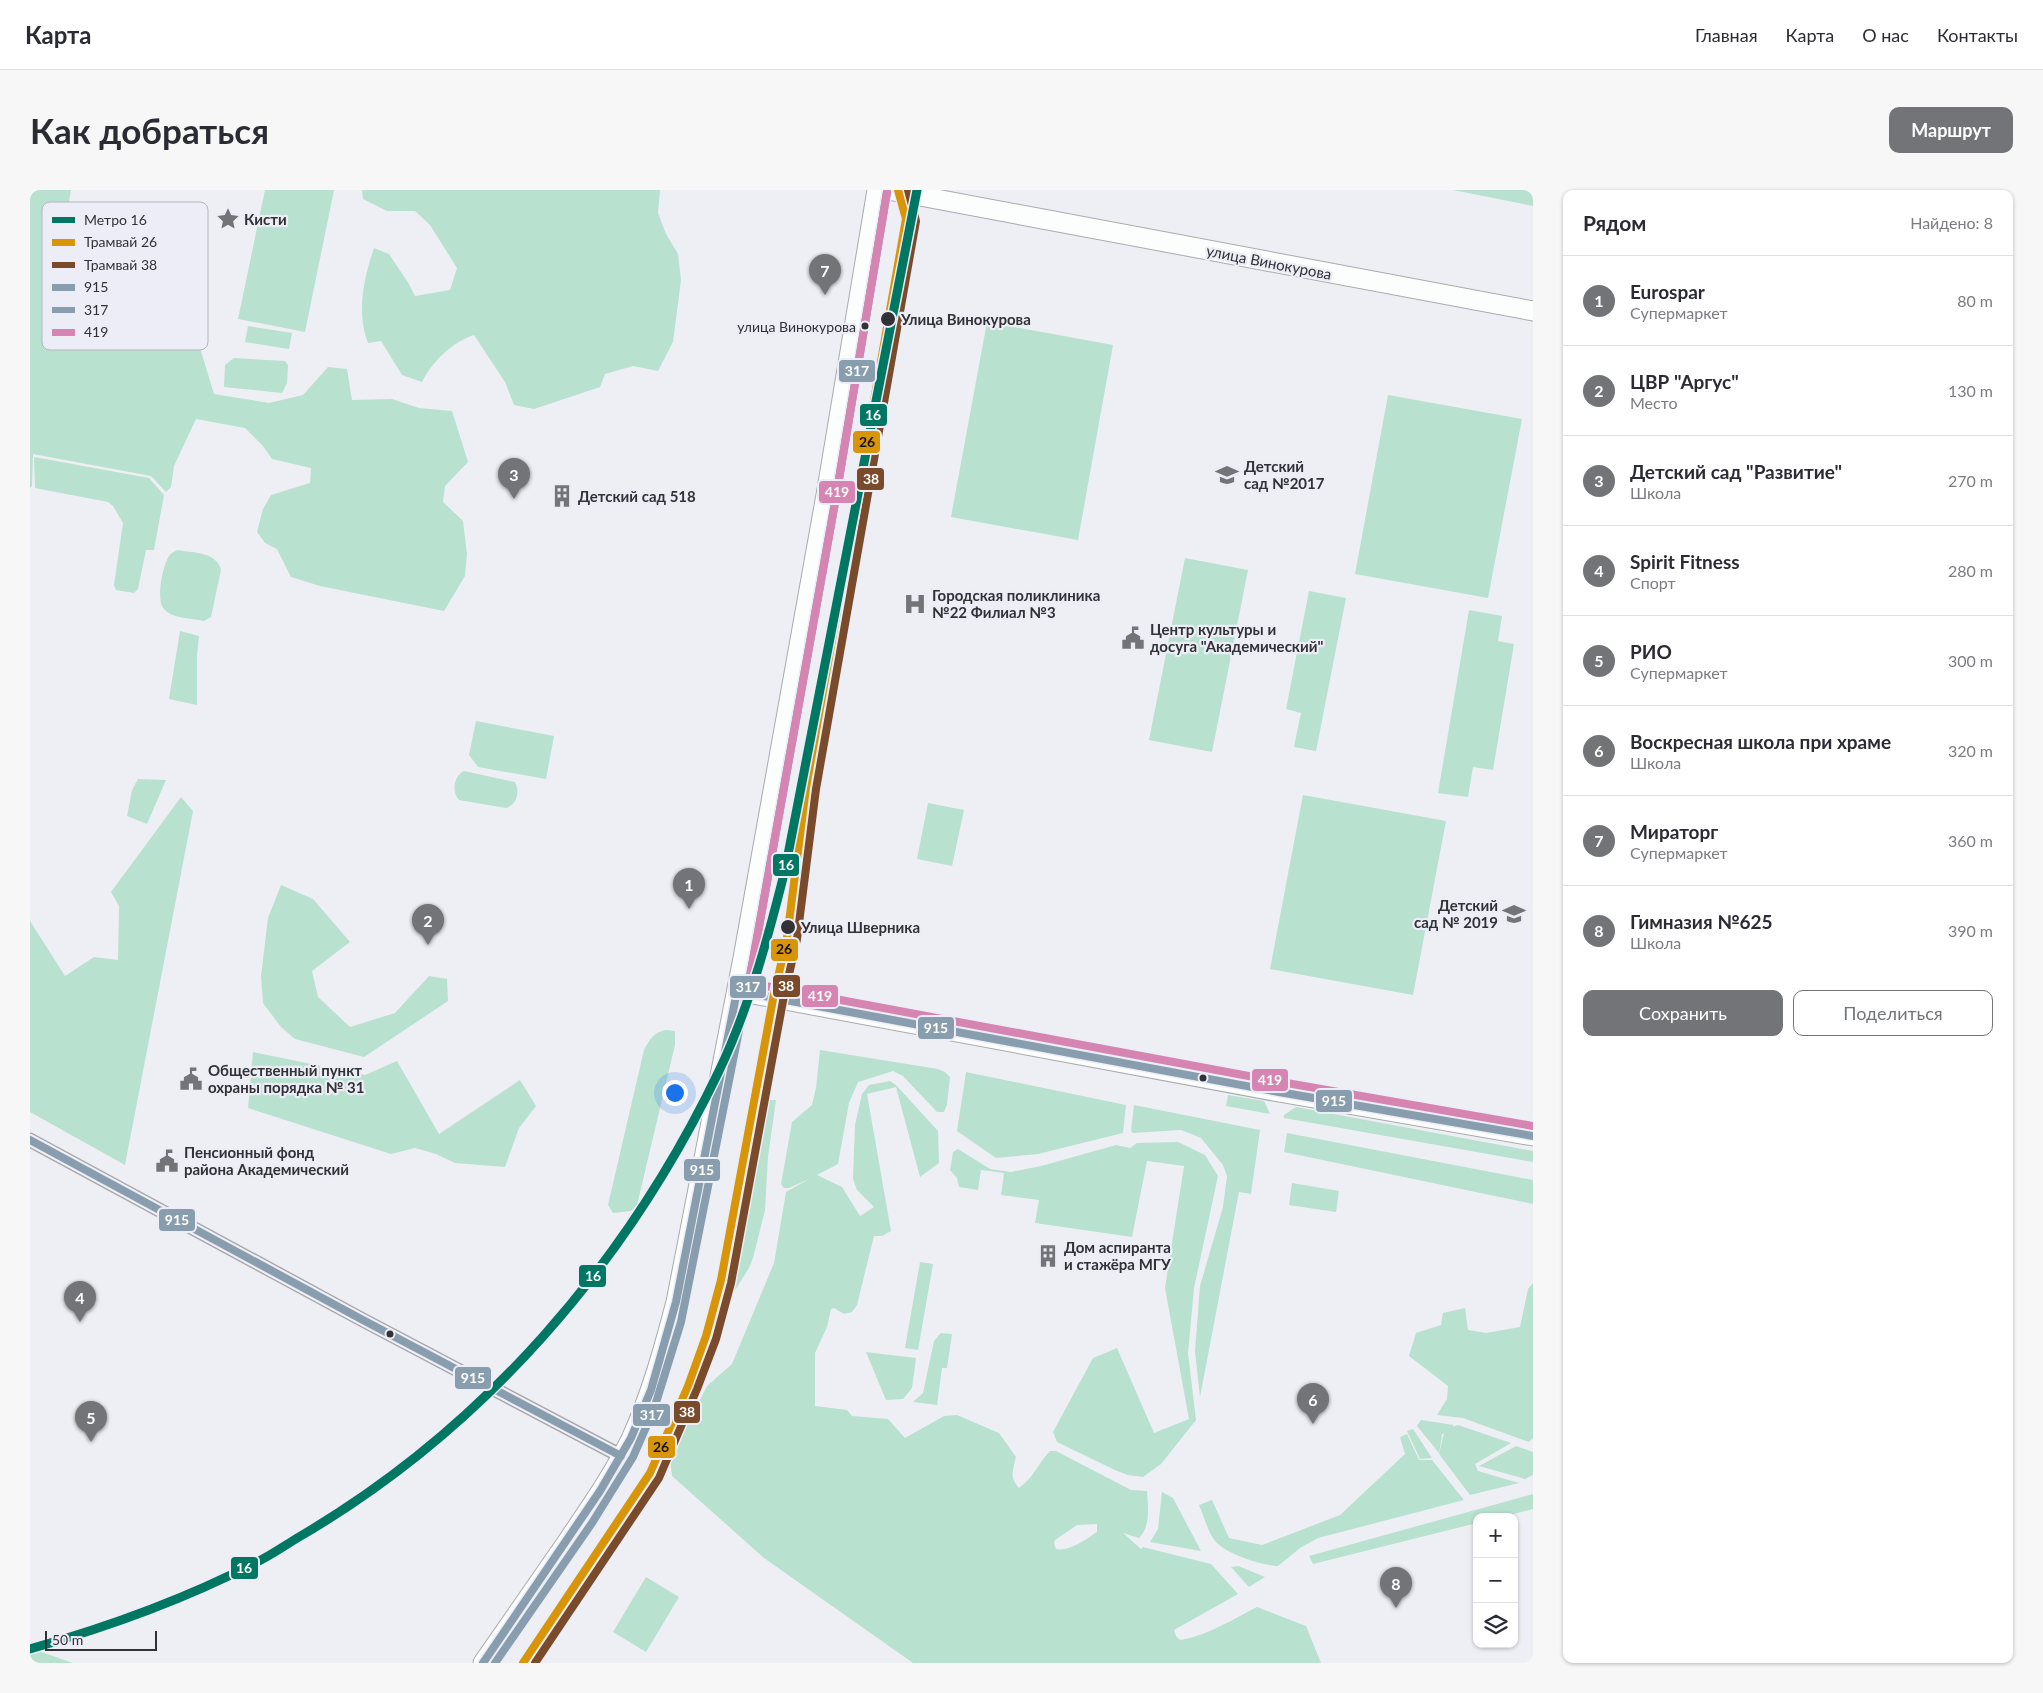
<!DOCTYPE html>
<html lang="ru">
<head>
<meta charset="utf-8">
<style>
	:root { --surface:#fff; --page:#f7f7f7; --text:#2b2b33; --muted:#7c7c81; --line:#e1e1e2; --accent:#737478 }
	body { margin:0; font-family:Lato,sans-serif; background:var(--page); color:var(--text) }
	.controls { position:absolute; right:15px; bottom:15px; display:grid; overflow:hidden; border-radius:10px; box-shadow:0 1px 4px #0004 }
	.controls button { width:45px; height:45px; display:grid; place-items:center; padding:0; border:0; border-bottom:1px solid var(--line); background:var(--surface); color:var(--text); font:25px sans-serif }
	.scale { position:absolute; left:15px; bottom:12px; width:112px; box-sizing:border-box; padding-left:5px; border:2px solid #313235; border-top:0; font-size:14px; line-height:18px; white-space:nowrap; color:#313235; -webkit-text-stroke:4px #ecedf6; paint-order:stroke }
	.you { position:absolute; left:644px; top:902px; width:18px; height:18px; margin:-12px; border:4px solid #fff; border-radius:50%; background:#1a73e8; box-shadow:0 0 0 8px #1a73e833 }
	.badge { display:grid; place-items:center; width:32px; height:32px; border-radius:50%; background:var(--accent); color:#fff; font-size:16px; font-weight:700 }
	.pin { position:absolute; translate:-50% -41px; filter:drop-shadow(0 1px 2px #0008) }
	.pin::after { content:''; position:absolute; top:26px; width:18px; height:15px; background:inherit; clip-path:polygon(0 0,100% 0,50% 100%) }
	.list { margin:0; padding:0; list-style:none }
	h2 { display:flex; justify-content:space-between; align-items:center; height:65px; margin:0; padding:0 20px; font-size:21px }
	h2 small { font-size:16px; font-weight:400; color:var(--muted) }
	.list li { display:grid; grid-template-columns:32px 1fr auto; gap:15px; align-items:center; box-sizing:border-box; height:90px; padding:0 20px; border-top:1px solid var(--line) }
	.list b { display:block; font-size:19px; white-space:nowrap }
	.list p { margin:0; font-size:16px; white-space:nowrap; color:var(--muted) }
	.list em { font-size:16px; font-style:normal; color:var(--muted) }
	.actions { display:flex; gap:10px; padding:15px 20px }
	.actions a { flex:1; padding:11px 0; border:1px solid var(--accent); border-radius:10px; text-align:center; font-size:18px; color:var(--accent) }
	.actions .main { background:var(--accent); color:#fff }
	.icon { flex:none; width:28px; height:28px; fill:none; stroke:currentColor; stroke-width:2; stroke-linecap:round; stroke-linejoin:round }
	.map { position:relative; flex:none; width:1503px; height:1473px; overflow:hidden; border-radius:10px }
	header { display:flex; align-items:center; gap:30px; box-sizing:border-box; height:70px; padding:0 25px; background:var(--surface); border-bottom:1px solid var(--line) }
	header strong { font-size:24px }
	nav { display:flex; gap:28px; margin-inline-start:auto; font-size:18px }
	.intro { display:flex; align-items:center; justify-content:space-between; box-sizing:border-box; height:120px; padding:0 30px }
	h1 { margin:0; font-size:35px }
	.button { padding:12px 22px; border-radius:10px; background:var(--accent); color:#fff; font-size:18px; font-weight:700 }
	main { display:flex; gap:30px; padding:0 30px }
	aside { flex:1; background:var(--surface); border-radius:10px; box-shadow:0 1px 4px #0004 }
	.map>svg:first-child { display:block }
</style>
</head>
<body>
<header>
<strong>Карта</strong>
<nav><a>Главная</a><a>Карта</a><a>О нас</a><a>Контакты</a></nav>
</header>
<div class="intro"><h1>Как добраться</h1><a class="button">Маршрут</a></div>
<main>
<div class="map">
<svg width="1503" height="1473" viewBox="0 0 1503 1473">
	<rect width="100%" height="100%" fill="#eeeff4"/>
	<g fill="#b8e1d0" fill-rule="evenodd">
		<path d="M 0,0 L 41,0 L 24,97 C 42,109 58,116 80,119 L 79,123 L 89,127 L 157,130 L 163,135 L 184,204 L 239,213 L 273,205 L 298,177 L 317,179 L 322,210 L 362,209 L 389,218 L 422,221 L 438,272 L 415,296 L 413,312 L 433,331 L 437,364 L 435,386 L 414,421 L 290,396 L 261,387 L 247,359 L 235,353 L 227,342 L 233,319 L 241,305 L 280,293 L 281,278 L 242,269 L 233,256 L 215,238 L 166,229 L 144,276 L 141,297 L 136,302 L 121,286 L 3,264 L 2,296 L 0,298 Z"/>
		<polygon points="235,0 304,0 275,142 208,129"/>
		<path d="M 332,0 L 630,0 L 628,23 L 636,44 L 648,64 L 651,90 L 643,152 L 628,181 L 603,176 L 575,184 L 570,197 L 504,219 L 484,215 L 475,192 L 444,145 C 422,152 402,172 392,192 L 372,185 L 351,151 L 338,153 C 326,123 334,87 344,58 L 359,64 L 379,94 L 385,106 L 420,100 L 427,78 L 400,35 L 385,21 L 357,21 L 333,9 Z"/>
		<polygon points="1423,0 1503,0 1503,16"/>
		<polygon points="957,132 1083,155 1048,350 921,327"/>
		<polygon points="218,136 262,143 259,159 215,152"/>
		<polygon points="204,168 255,171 258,175 257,193 252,203 194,197 195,175"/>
		<polygon points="1358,205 1492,229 1458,408 1325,384"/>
		<polygon points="4,267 119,288 134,305 124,360 116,360 108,399 104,403 86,400 84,395 93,333 83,316 78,312 5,298"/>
		<path d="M 148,360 C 164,363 187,362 191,380 L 181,427 L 174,431 C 162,428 142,429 134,419 C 126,410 132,380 137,370 C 139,364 143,362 148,360 Z"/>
		<polygon points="1155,368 1218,380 1182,562 1119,550"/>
		<polygon points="1279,401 1316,408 1286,561 1264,557 1271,523 1256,519"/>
		<polygon points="1439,420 1472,426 1468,451 1484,454 1463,580 1443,577 1438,607 1408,603"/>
		<polygon points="150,441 169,446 167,465 167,515 139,509"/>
		<polygon points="446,531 524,546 516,589 448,577 439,565"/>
		<path d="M 434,581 L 485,592 C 490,602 487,615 476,618 L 429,610 C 421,601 424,586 434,581 Z"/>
		<polygon points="108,589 136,590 117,634 97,626 102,600"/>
		<polygon points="1273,605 1416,631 1383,805 1240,779"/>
		<polygon points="151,607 163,621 95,975 0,922 0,731 35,786 64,767 88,770 89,716 81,702"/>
		<polygon points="898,613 934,620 922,676 887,669"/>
		<polygon points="251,695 283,709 320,752 282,781 288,807 320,837 365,823 399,786 417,789 418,811 334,867 265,849 251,837 233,813 231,786 238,728"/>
		<path d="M 636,840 L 645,841 L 645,855 L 607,1015 L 601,1021 L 583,1023 L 578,1015 L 614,860 C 619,850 624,842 636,840 Z"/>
		<path d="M 790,860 L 908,879 L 915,882 L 920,887 L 917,915 L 914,922 L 907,922 L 873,886 L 863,881 L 828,892 L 819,913 L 808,974 L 787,985 L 812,997 L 830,1026 L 844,1017 L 827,1000 L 823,989 L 825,935 L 832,904 L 839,895 L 860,891 L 866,895 L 908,941 L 909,973 L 890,987 L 866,897 L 837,904 L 861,1041 L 852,1046 L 844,1046 L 827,1115 L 822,1122 L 814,1124 L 804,1118 L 801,1119 L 797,1137 L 785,1163 L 785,1216 L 817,1220 L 822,1226 L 858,1229 L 875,1248 L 914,1226 L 927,1225 L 969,1243 L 986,1267 C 983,1279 979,1288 989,1298 C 1005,1286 1007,1275 1020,1261 L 1026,1261 L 1101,1300 L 1117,1301 C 1118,1317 1121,1336 1109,1348 L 1093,1343 L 1111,1359 L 1113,1357 L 1181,1374 L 1208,1404 L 1144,1440 L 1146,1446 L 1150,1450 C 1177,1446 1203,1429 1227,1417 L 1276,1436 L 1291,1473 L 883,1473 L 734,1368 L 642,1286 L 640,1269 L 677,1196 L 702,1174 L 744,1073 L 756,1002 L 779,989 L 759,998 L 754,998 L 751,994 L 762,932 L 782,915 L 786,898 ZM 1067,1334 L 1067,1342 C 1056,1349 1040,1362 1026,1359 L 1024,1353 L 1025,1350 L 1047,1335 Z"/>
		<polygon points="223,862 335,885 367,871 409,944 490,890 506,916 489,938 475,977 425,973 406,964 385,958 361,964 218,918"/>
		<polygon points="936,882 1096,915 1093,943 1008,964 966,968 927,941"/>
		<polygon points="1198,905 1234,911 1240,924 1196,916"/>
		<polygon points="736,910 746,910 738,967 735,1020 723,1068 719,1078 697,1113"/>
		<polygon points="1104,915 1230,940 1221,1004 1209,1002 1170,1207 1165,1161 1170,1096 1193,1017 1197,986 1193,975 1171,948 1151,940 1103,943 1101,941"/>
		<polygon points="1266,917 1503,961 1503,972 1254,928 1254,925"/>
		<polygon points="1257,943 1503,990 1503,1014 1254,962"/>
		<polygon points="1148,952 1175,965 1188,986 1164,1098 1158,1163 1166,1230 1131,1274 1113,1287 1098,1285 1085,1280 1027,1252 1023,1242 1063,1168 1087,1158 1124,1243 1159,1229 1135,1098 1154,976 1117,971 1102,1047 1005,1033 1009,1010 971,1005 974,983 951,980 948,1000 929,997 927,988 920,980 923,962 928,959 960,979 981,982 1011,976 1086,955 1100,958 1107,953"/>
		<polygon points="1262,993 1309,1001 1306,1022 1259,1015"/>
		<polygon points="890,1072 903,1074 888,1160 875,1158"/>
		<polygon points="1503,1093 1503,1248 1499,1252 1433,1228 1407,1225 1417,1209 1418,1196 1379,1166 1386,1143 1411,1135 1413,1123 1435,1118 1438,1140 1456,1143 1490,1137 1498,1099"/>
		<polygon points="911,1143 922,1144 917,1178 912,1178 907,1215 883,1212 893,1203 904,1151"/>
		<polygon points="836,1162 886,1168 882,1198 873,1209 856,1210"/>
		<polygon points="1391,1230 1424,1235 1422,1237 1428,1235 1481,1253 1445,1274 1448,1281 1489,1293 1440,1305 1409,1264 1414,1243 1411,1245 1412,1246 1409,1263 1387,1236"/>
		<polygon points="1383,1239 1402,1268 1390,1269 1377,1241"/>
		<path d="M 1377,1244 L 1389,1270 L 1402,1270 L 1434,1310 L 1288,1348 L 1270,1358 L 1248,1376 C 1231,1375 1191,1363 1183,1348 C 1177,1339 1174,1326 1169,1315 L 1182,1310 L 1199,1348 L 1232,1355 L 1310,1325 L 1375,1264 L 1370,1247 Z"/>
		<polygon points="1486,1256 1503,1262 1503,1285 1495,1289 1449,1276"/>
		<polygon points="1132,1302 1143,1308 1171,1361 1120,1352 1128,1339"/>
		<polygon points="1503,1304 1503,1319 1472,1327 1447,1327 1447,1333 1283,1374 1279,1366"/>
		<polygon points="1208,1376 1235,1387 1219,1397 1201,1377"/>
		<polygon points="616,1387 649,1407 616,1462 583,1442"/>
		<polygon points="0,1458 43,1473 0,1473"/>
	</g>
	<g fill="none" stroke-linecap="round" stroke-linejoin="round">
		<defs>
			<polyline id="street" points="0,950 331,1129 591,1266"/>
			<g id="secondary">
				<polyline points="858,0 1503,121"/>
				<polyline points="707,801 1249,902 1503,946"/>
				<path d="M 453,1473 C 481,1433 509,1392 537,1352 C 559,1319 583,1285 601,1249 C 621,1205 634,1158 646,1112 L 713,768 L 796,305 L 847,0"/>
			</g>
		</defs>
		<use href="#street" stroke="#aaaaae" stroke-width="15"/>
		<use href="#secondary" stroke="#aaaaae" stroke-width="21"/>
		<use href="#street" stroke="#fcfdfd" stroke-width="12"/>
		<use href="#secondary" stroke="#fcfdfd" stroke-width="19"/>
		<defs>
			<g id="bus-1">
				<polyline points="707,801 1249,902 1503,946"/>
				<polyline points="0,950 331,1129 591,1266"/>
				<polyline points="453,1473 570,1301 601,1248 621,1200 646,1112 707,801"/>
			</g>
			<polyline id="bus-2" points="465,1473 562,1333 603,1267 624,1219 651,1132 723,770 806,307 857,2"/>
			<polyline id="bus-3" points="857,2 806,307 719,793 1251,892 1503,936"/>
		</defs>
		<use href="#bus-1" stroke="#ecedf6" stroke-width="11"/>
		<use href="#bus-2" stroke="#ecedf6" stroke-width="11"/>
		<use href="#bus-3" stroke="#ecedf6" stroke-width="11"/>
		<use href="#bus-1" stroke="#889eae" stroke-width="8"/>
		<use href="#bus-2" stroke="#889eae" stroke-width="8"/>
		<use href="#bus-3" stroke="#d685b3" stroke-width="8"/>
		<defs>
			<polyline id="tram-1" points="493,1473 620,1283 658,1196 676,1146 691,1090 743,809 757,748 776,598 876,29 868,0"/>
			<polyline id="tram-2" points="505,1473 629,1288 667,1199 686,1149 701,1093 753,811 767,749 786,599 886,31 878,0"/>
		</defs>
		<use href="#tram-1" stroke="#ecedf6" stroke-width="11"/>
		<use href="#tram-2" stroke="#ecedf6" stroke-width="11"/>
		<use href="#tram-1" stroke="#d99508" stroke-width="8"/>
		<use href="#tram-2" stroke="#7a4b2a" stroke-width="8"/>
		<defs>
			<path id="metro-1" d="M 0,1459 C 78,1437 153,1410 225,1373 C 240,1366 254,1356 269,1347 C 454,1239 597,1073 689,881 C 719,818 738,748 755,680 L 887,0"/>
		</defs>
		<use href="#metro-1" stroke="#ecedf6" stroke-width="12"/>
		<use href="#metro-1" stroke="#007763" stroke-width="9"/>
	</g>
	<defs>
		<symbol id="sight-bare" viewBox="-9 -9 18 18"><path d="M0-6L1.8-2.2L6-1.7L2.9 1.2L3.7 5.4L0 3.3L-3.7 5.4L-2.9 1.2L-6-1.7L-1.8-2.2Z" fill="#737478" stroke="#ecedf6" stroke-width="2.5" paint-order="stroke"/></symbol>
		<symbol id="school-bare" viewBox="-9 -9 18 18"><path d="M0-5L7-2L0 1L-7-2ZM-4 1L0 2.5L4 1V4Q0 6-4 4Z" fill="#737478" stroke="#ecedf6" stroke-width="2.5" paint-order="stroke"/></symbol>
		<symbol id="building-bare" viewBox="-9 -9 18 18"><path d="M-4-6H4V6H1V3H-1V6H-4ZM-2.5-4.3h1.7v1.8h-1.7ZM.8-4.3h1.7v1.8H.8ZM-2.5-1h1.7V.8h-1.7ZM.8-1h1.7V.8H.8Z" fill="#737478" stroke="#ecedf6" stroke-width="2.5" paint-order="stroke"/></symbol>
		<symbol id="hospital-bare" viewBox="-9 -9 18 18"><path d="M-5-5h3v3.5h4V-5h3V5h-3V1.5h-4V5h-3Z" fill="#737478" stroke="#ecedf6" stroke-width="2.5" paint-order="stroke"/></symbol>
		<symbol id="civic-bare" viewBox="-9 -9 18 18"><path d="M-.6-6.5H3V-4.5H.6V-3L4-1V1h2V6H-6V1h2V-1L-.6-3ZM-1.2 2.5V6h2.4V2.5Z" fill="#737478" stroke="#ecedf6" stroke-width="2.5" paint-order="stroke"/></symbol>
	</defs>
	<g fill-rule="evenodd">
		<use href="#sight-bare" x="182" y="13" width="32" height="32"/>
		<use href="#school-bare" x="1181" y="269" width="32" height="32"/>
		<use href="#building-bare" x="516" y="290" width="32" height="32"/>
		<use href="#hospital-bare" x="869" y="398" width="32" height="32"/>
		<use href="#civic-bare" x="1087" y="432" width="32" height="32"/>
		<use href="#school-bare" x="1468" y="708" width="32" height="32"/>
		<use href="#civic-bare" x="145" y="873" width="32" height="32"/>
		<use href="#civic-bare" x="121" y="955" width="32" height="32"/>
		<use href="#building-bare" x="1002" y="1050" width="32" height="32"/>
	</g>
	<g fill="#313235" stroke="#ecedf6" stroke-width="2">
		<circle cx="858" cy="129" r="8"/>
		<circle cx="835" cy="136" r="4.5"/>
		<circle cx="758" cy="737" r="8"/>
		<circle cx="1173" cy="888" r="4.5"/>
		<circle cx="360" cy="1144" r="4.5"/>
	</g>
	<g text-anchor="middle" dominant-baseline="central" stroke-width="4.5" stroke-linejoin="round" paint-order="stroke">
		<g font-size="14" fill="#313235" stroke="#ecedf6" text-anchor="end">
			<text x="826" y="136">улица Винокурова</text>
		</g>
		<g font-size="15" font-weight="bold" fill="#313235" stroke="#ecedf6" text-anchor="start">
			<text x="214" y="29">Кисти</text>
			<text x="1214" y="276">Детский<tspan x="1214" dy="17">сад №2017</tspan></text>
			<text x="548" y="306">Детский сад 518</text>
			<text x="902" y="405">Городская поликлиника<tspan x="902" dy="17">№22 Филиал №3</tspan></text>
			<text x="1120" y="439">Центр культуры и<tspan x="1120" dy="17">досуга "Академический"</tspan></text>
			<text x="1468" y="715" text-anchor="end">Детский<tspan x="1468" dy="17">сад № 2019</tspan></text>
			<text x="178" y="880">Общественный пункт<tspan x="178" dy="17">охраны порядка № 31</tspan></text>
			<text x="154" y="962">Пенсионный фонд<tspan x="154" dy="17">района Академический</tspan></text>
			<text x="1034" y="1057">Дом аспиранта<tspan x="1034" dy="17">и стажёра МГУ</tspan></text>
		</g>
		<g font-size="15" fill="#313235" stroke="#ecedf6">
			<text transform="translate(1239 72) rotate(11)">улица Винокурова</text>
		</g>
		<g font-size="15" font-weight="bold" fill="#313235" stroke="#ecedf6" text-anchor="start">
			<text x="871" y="129">Улица Винокурова</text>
			<text x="771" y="737">Улица Шверника</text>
		</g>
	</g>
	<rect x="12" y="12" width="166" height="148" rx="8" fill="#ecedf6" stroke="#b4b5bc" stroke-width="1"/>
	<rect x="22" y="27" width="23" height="6" fill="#007763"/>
	<rect x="22" y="49" width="23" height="7" fill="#d99508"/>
	<rect x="22" y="72" width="23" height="6" fill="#7a4b2a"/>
	<rect x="22" y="94" width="23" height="7" fill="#889eae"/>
	<rect x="22" y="117" width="23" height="6" fill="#889eae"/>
	<rect x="22" y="139" width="23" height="7" fill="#d685b3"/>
	<g font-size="14" fill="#313235">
		<text x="54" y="35">Метро 16</text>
		<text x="54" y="57">Трамвай 26</text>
		<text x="54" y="80">Трамвай 38</text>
		<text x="54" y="102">915</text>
		<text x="54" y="125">317</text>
		<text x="54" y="147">419</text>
	</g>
	<g stroke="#ecedf6" stroke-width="2">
		<rect x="808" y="169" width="38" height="24" rx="5" fill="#889eae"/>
		<rect x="829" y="213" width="29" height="24" rx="5" fill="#007763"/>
		<rect x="822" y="240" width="29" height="24" rx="5" fill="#d99508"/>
		<rect x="826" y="277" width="29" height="24" rx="5" fill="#7a4b2a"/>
		<rect x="788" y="290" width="38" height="24" rx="5" fill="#d685b3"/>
		<rect x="742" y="663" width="28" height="24" rx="5" fill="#007763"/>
		<rect x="740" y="748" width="29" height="24" rx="5" fill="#d99508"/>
		<rect x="742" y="784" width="29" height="24" rx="5" fill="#7a4b2a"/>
		<rect x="699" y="785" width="38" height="24" rx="5" fill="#889eae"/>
		<rect x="771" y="794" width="38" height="24" rx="5" fill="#d685b3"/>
		<rect x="887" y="826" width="38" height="24" rx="5" fill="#889eae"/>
		<rect x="1221" y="878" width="38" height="24" rx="5" fill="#d685b3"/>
		<rect x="1285" y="899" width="38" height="24" rx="5" fill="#889eae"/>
		<rect x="653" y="968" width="38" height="24" rx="5" fill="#889eae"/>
		<rect x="128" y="1018" width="38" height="24" rx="5" fill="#889eae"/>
		<rect x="548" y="1074" width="29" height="24" rx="5" fill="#007763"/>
		<rect x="424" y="1176" width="38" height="24" rx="5" fill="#889eae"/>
		<rect x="643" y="1210" width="28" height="24" rx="5" fill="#7a4b2a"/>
		<rect x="602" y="1213" width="39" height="24" rx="5" fill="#889eae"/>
		<rect x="617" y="1245" width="29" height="24" rx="5" fill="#d99508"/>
		<rect x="200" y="1366" width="29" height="24" rx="5" fill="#007763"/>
	</g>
	<g font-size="14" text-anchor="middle" font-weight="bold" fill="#fff">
		<text x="827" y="186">317</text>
		<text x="843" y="230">16</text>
		<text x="841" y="294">38</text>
		<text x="807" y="307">419</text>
		<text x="756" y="680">16</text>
		<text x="756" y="801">38</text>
		<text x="718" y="802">317</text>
		<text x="790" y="811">419</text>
		<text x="906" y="843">915</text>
		<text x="1240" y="895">419</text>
		<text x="1304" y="916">915</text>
		<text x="672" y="985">915</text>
		<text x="147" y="1035">915</text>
		<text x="563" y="1091">16</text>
		<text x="443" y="1193">915</text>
		<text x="657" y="1227">38</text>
		<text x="622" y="1230">317</text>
		<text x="214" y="1383">16</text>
	</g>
	<g font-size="14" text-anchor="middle" font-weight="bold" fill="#111">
		<text x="837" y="257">26</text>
		<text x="754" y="764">26</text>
		<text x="631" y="1262">26</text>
	</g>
</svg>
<div class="controls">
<button>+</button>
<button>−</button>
<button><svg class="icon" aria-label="layers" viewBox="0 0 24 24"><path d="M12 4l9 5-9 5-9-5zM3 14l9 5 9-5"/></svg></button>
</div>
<div class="scale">50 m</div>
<div class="you"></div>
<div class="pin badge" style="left:659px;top:719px">1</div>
<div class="pin badge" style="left:398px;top:755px">2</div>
<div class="pin badge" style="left:484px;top:309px">3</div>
<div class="pin badge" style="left:50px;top:1132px">4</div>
<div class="pin badge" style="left:61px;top:1252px">5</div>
<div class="pin badge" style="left:1283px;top:1234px">6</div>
<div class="pin badge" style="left:795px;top:105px">7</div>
<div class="pin badge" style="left:1366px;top:1418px">8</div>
</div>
<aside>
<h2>Рядом<small>Найдено: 8</small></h2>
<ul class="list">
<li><span class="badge">1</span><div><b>Eurospar</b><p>Супермаркет</p></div><em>80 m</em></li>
<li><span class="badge">2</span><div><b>ЦВР &quot;Аргус&quot;</b><p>Место</p></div><em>130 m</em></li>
<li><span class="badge">3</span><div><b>Детский сад &quot;Развитие&quot;</b><p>Школа</p></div><em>270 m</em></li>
<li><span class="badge">4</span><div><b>Spirit Fitness</b><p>Спорт</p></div><em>280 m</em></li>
<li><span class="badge">5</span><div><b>РИО</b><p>Супермаркет</p></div><em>300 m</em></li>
<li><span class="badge">6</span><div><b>Воскресная школа при храме</b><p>Школа</p></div><em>320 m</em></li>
<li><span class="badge">7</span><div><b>Мираторг</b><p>Супермаркет</p></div><em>360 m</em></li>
<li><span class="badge">8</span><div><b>Гимназия №625</b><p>Школа</p></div><em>390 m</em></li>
</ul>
<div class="actions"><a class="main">Сохранить</a><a>Поделиться</a></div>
</aside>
</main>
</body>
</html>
